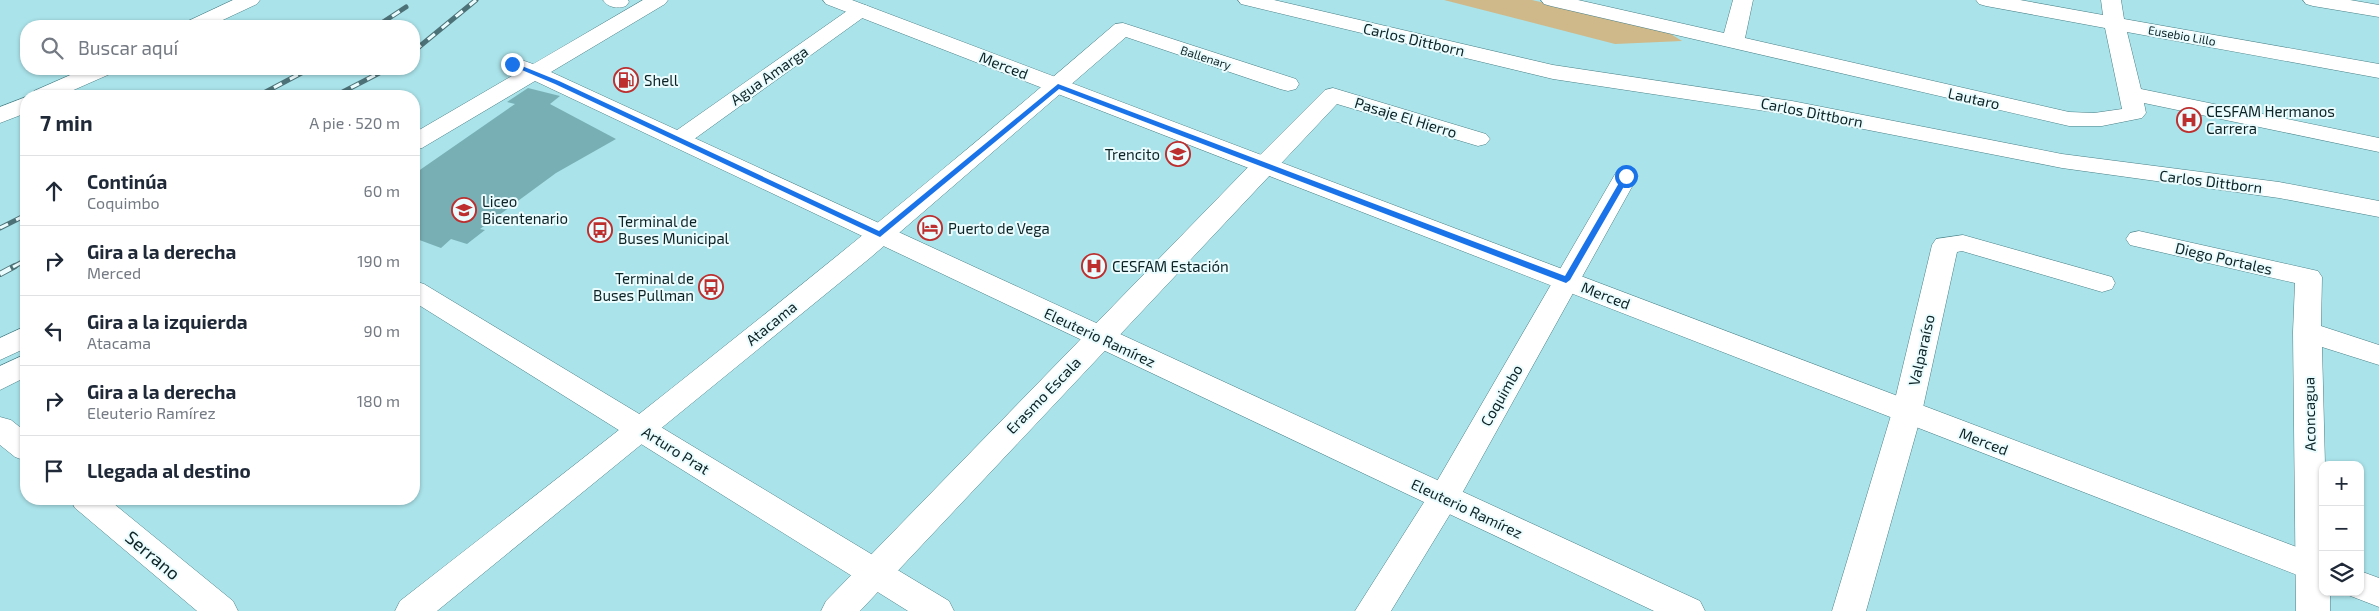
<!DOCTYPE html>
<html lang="es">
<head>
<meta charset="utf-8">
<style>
	:root { --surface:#fff; --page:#f6f6f7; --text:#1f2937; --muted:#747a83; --line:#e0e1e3 }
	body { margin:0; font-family:"Exo 2",sans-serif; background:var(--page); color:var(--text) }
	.controls { position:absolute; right:15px; bottom:15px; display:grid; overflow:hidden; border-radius:10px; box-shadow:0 1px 4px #0004 }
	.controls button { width:45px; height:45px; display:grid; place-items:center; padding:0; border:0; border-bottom:1px solid var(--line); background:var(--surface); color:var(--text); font:25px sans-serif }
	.stop { position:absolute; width:15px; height:15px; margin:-11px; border:4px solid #1a73e8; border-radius:50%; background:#fff }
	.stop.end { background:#1a73e8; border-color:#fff; box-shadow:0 1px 5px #0008 }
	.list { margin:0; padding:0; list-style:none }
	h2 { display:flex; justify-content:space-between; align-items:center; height:65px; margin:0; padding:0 20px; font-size:21px }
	h2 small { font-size:16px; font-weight:400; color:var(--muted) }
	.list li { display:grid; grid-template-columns:32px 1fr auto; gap:15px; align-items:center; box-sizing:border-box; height:70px; padding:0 20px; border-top:1px solid var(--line) }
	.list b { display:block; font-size:19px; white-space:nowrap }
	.list p { margin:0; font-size:16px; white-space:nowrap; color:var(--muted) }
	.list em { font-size:16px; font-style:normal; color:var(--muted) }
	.icon { flex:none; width:28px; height:28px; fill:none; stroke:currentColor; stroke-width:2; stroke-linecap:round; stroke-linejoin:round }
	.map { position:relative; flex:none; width:2379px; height:611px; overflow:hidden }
	.search { position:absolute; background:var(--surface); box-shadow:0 1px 4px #0004; left:20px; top:20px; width:400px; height:55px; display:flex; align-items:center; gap:12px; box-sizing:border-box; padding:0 18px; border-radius:20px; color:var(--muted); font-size:19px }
	.panel { position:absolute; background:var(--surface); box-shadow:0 1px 4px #0004; left:20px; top:90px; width:400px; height:415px; border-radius:20px }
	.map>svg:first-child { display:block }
</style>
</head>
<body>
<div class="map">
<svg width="2379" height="611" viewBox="0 0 2379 611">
	<rect width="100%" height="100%" fill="#aae3ea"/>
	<polygon fill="#cfb98a" points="1444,0 1532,0 1666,31 1682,41 1615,44"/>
	<polygon fill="#78afb5" points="528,88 560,96 550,104 616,139 556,173 480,229 485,230 467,244 451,239 441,248 414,238 414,174 515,104 507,102"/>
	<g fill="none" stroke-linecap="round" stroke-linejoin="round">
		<defs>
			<g id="minor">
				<polygon points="233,0 260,0 257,4 210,26 182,26 186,22"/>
				<path d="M 603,0 L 628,0 L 629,2 L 626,6 C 618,9 608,8 603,0 Z"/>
				<polygon points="1541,0 1578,0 1724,33 1733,0 1753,0 1745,38 2069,112 2094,113 2122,109 2105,28 1986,6 1979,4 1976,0 2020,0 2103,15 2101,0 2121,0 2124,19 2379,64 2379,78 2127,32 2141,89 2379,138 2379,152 2144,103 2146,113 2142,118 2102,126 2069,126 1551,6 1544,4"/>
				<polygon points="2303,0 2350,0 2379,5 2379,17 2313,6 2306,4"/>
				<polygon points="861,4 868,6 871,10 868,14 686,145 678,147 670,145 666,140 670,135 854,6"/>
				<path d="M 1123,23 L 1296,79 L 1299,84 L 1296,89 L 1288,91 L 1280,89 L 1126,37 L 870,258 L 437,611 L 395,611 L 400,601 C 642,413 883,224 1115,24 Z"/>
				<polygon points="84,69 113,69 110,74 60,96 31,96 34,91"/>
				<polygon points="1333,88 1486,134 1490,139 1486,144 1478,146 1337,104 860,611 821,611 826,601 1255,160 1325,90"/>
				<polygon points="26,97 26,113 0,123 0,107"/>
				<polygon points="1626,169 1635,171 1638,176 1455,506 1391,611 1355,611 1433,488 1614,176 1617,171"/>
				<polygon points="2139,231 2318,271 2322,277 2321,326 2379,345 2379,365 2322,347 2325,465 2323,465 2323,592 2330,592 2330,611 2296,611 2293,332 2295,283 2130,245 2126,239 2130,233"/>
				<polygon points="1963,235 2112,277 2115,283 2112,289 2102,292 1962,251 1957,252 1922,412 1866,611 1832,611 1892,412 1932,245 1936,239"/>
			</g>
			<g id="major">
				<polygon points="643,0 668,0 665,4 551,72 1700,601 1705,611 1654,611 535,81 422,148 414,150 414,133 517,73 505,69 502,64 505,59 513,57 533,64"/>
				<polygon points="823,0 852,0 2323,557 2323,585 826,4"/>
				<polygon points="1238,0 1274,0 1553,65 1792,101 2062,154 2279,182 2379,201 2379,217 2279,198 2062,168 1792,115 1553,79 1241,4"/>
				<polygon points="414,281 424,284 949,601 954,611 908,611 414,302"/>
				<polygon points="26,326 26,348 0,360 0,338"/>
				<polygon points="26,354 26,377 0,390 0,366"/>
				<polygon points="0,417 11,420 26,432 26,461 15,457 0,445"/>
				<polygon points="70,499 108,499 233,601 238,611 197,611 75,508"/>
				<polygon points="2360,571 2379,578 2379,607 2348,595 2347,592 2360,592"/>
			</g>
		</defs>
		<use href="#minor" stroke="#4a8087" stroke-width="1"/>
		<use href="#major" stroke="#4a8087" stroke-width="1"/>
		<use href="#minor" fill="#fff" fill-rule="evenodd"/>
		<use href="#major" fill="#fff" fill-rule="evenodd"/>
		<defs>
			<g id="rail-far1">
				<polyline points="377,26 406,7"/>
				<polyline points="414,51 476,0"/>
				<polyline points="258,96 309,69"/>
				<polyline points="335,96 387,69"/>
				<polyline points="0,228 26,215"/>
				<polyline points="13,267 26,260"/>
			</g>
			<polyline id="rail" points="0,274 15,266"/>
		</defs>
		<use href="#rail-far1" stroke="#4c7176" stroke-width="5"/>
		<use href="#rail" stroke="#4c7176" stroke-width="6"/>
		<use href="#rail-far1" stroke="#ebfcfe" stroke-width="3" stroke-dasharray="9" stroke-linecap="butt"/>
		<use href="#rail" stroke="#ebfcfe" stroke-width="4.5" stroke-dasharray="12" stroke-linecap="butt"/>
	</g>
	<polygon fill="#1a73e8" points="512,62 559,81 879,231 1058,84 1565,276 1623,176 1626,174 1630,176 1570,280 1566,283 1059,89 880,237 555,84 510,65"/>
	<defs>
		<symbol id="fuel-ring" viewBox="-11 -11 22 22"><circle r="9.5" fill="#ebfcfe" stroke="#bd2e2e" stroke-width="1.5"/><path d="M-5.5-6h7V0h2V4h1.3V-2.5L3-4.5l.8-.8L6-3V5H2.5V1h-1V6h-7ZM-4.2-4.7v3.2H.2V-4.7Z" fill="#bd2e2e"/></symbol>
		<symbol id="hospital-ring" viewBox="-11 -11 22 22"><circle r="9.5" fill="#ebfcfe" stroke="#bd2e2e" stroke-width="1.5"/><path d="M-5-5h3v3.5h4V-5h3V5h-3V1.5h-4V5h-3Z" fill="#bd2e2e"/></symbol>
		<symbol id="school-ring" viewBox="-11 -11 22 22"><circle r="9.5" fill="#ebfcfe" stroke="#bd2e2e" stroke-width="1.5"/><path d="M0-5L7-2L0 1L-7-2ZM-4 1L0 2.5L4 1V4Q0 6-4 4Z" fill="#bd2e2e"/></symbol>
		<symbol id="hotel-ring" viewBox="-11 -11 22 22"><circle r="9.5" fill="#ebfcfe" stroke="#bd2e2e" stroke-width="1.5"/><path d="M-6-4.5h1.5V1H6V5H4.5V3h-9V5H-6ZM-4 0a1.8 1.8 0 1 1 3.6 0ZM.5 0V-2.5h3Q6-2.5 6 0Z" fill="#bd2e2e"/></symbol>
		<symbol id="bus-ring" viewBox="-11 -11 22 22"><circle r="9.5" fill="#ebfcfe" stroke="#bd2e2e" stroke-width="1.5"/><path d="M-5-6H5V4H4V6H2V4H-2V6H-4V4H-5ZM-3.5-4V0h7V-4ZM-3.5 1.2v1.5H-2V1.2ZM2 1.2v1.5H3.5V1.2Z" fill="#bd2e2e"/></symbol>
	</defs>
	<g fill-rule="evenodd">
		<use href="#fuel-ring" x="612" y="66" width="28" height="28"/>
		<use href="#hospital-ring" x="2175" y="106" width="28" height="28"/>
		<use href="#school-ring" x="1164" y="140" width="28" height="28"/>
		<use href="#school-ring" x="450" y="196" width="28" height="28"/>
		<use href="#hotel-ring" x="916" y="214" width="28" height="28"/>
		<use href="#bus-ring" x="586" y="216" width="28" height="28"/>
		<use href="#hospital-ring" x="1080" y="252" width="28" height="28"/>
		<use href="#bus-ring" x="697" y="273" width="28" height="28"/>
	</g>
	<g text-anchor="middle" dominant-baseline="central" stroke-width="4" stroke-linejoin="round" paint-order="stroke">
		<g font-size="12" fill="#0c2326" stroke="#ebfcfe">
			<text transform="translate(2182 35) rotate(10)">Eusebio Lillo</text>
			<text transform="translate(1206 57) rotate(18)">Ballenary</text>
		</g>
		<g font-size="15" fill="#0c2326" stroke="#ebfcfe">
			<text transform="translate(1414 39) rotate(13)">Carlos Dittborn</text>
			<text transform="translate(1004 65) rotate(21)">Merced</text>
			<text transform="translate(769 75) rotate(-35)">Agua Amarga</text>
			<text transform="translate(1974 98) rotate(13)">Lautaro</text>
			<text transform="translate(1812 112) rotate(11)">Carlos Dittborn</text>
			<text transform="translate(1406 117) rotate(17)">Pasaje El Hierro</text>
			<text transform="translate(2211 181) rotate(7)">Carlos Dittborn</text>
			<text transform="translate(2224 258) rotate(13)">Diego Portales</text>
			<text transform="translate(1606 295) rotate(21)">Merced</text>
			<text transform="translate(771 323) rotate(-39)">Atacama</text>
			<text transform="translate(1100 337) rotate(25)">Eleuterio Ramírez</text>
			<text transform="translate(1921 350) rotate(-77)">Valparaíso</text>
			<text transform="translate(1043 395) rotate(-46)">Erasmo Escala</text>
			<text transform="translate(1501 395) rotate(-60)">Coquimbo</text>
			<text transform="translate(2309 414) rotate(-91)">Aconcagua</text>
			<text transform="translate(1984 441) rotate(21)">Merced</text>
			<text transform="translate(676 450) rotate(32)">Arturo Prat</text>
			<text transform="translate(1467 508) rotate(25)">Eleuterio Ramírez</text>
		</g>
		<g font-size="15" fill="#0c2326" stroke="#ebfcfe" text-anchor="start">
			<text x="644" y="80">Shell</text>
			<text x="2206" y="111">CESFAM Hermanos<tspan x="2206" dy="17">Carrera</tspan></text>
			<text x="1160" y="154" text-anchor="end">Trencito</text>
			<text x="482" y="201">Liceo<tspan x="482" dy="17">Bicentenario</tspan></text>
			<text x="618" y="221">Terminal de<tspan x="618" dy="17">Buses Municipal</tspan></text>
			<text x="948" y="228">Puerto de Vega</text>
			<text x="1112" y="266">CESFAM Estación</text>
			<text x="694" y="278" text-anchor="end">Terminal de<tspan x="694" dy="17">Buses Pullman</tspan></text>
		</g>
		<g font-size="18" fill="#0c2326" stroke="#ebfcfe">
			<text transform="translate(153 555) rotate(40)">Serrano</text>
		</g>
	</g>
</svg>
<div class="controls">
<button>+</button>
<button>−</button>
<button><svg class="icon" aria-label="layers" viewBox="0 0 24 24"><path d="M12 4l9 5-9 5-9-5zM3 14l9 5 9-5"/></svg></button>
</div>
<div class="stop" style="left:1626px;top:176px"></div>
<div class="stop end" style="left:512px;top:64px"></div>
<div class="search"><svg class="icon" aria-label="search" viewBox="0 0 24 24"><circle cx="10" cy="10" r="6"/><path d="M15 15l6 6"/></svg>Buscar aquí</div>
<section class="panel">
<h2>7 min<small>A pie · 520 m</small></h2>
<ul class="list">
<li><svg class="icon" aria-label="ahead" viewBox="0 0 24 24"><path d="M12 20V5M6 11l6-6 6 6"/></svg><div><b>Continúa</b><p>Coquimbo</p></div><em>60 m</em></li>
<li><svg class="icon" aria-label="right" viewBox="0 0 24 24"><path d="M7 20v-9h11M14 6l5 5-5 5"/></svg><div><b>Gira a la derecha</b><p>Merced</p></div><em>190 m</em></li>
<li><svg class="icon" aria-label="left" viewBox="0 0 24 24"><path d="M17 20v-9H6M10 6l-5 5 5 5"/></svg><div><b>Gira a la izquierda</b><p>Atacama</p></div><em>90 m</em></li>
<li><svg class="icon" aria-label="right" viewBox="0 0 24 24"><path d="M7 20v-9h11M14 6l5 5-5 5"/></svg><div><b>Gira a la derecha</b><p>Eleuterio Ramírez</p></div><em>180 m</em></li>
<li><svg class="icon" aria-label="arrive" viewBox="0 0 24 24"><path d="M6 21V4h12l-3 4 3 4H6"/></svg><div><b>Llegada al destino</b></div></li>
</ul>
</section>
</div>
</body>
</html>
